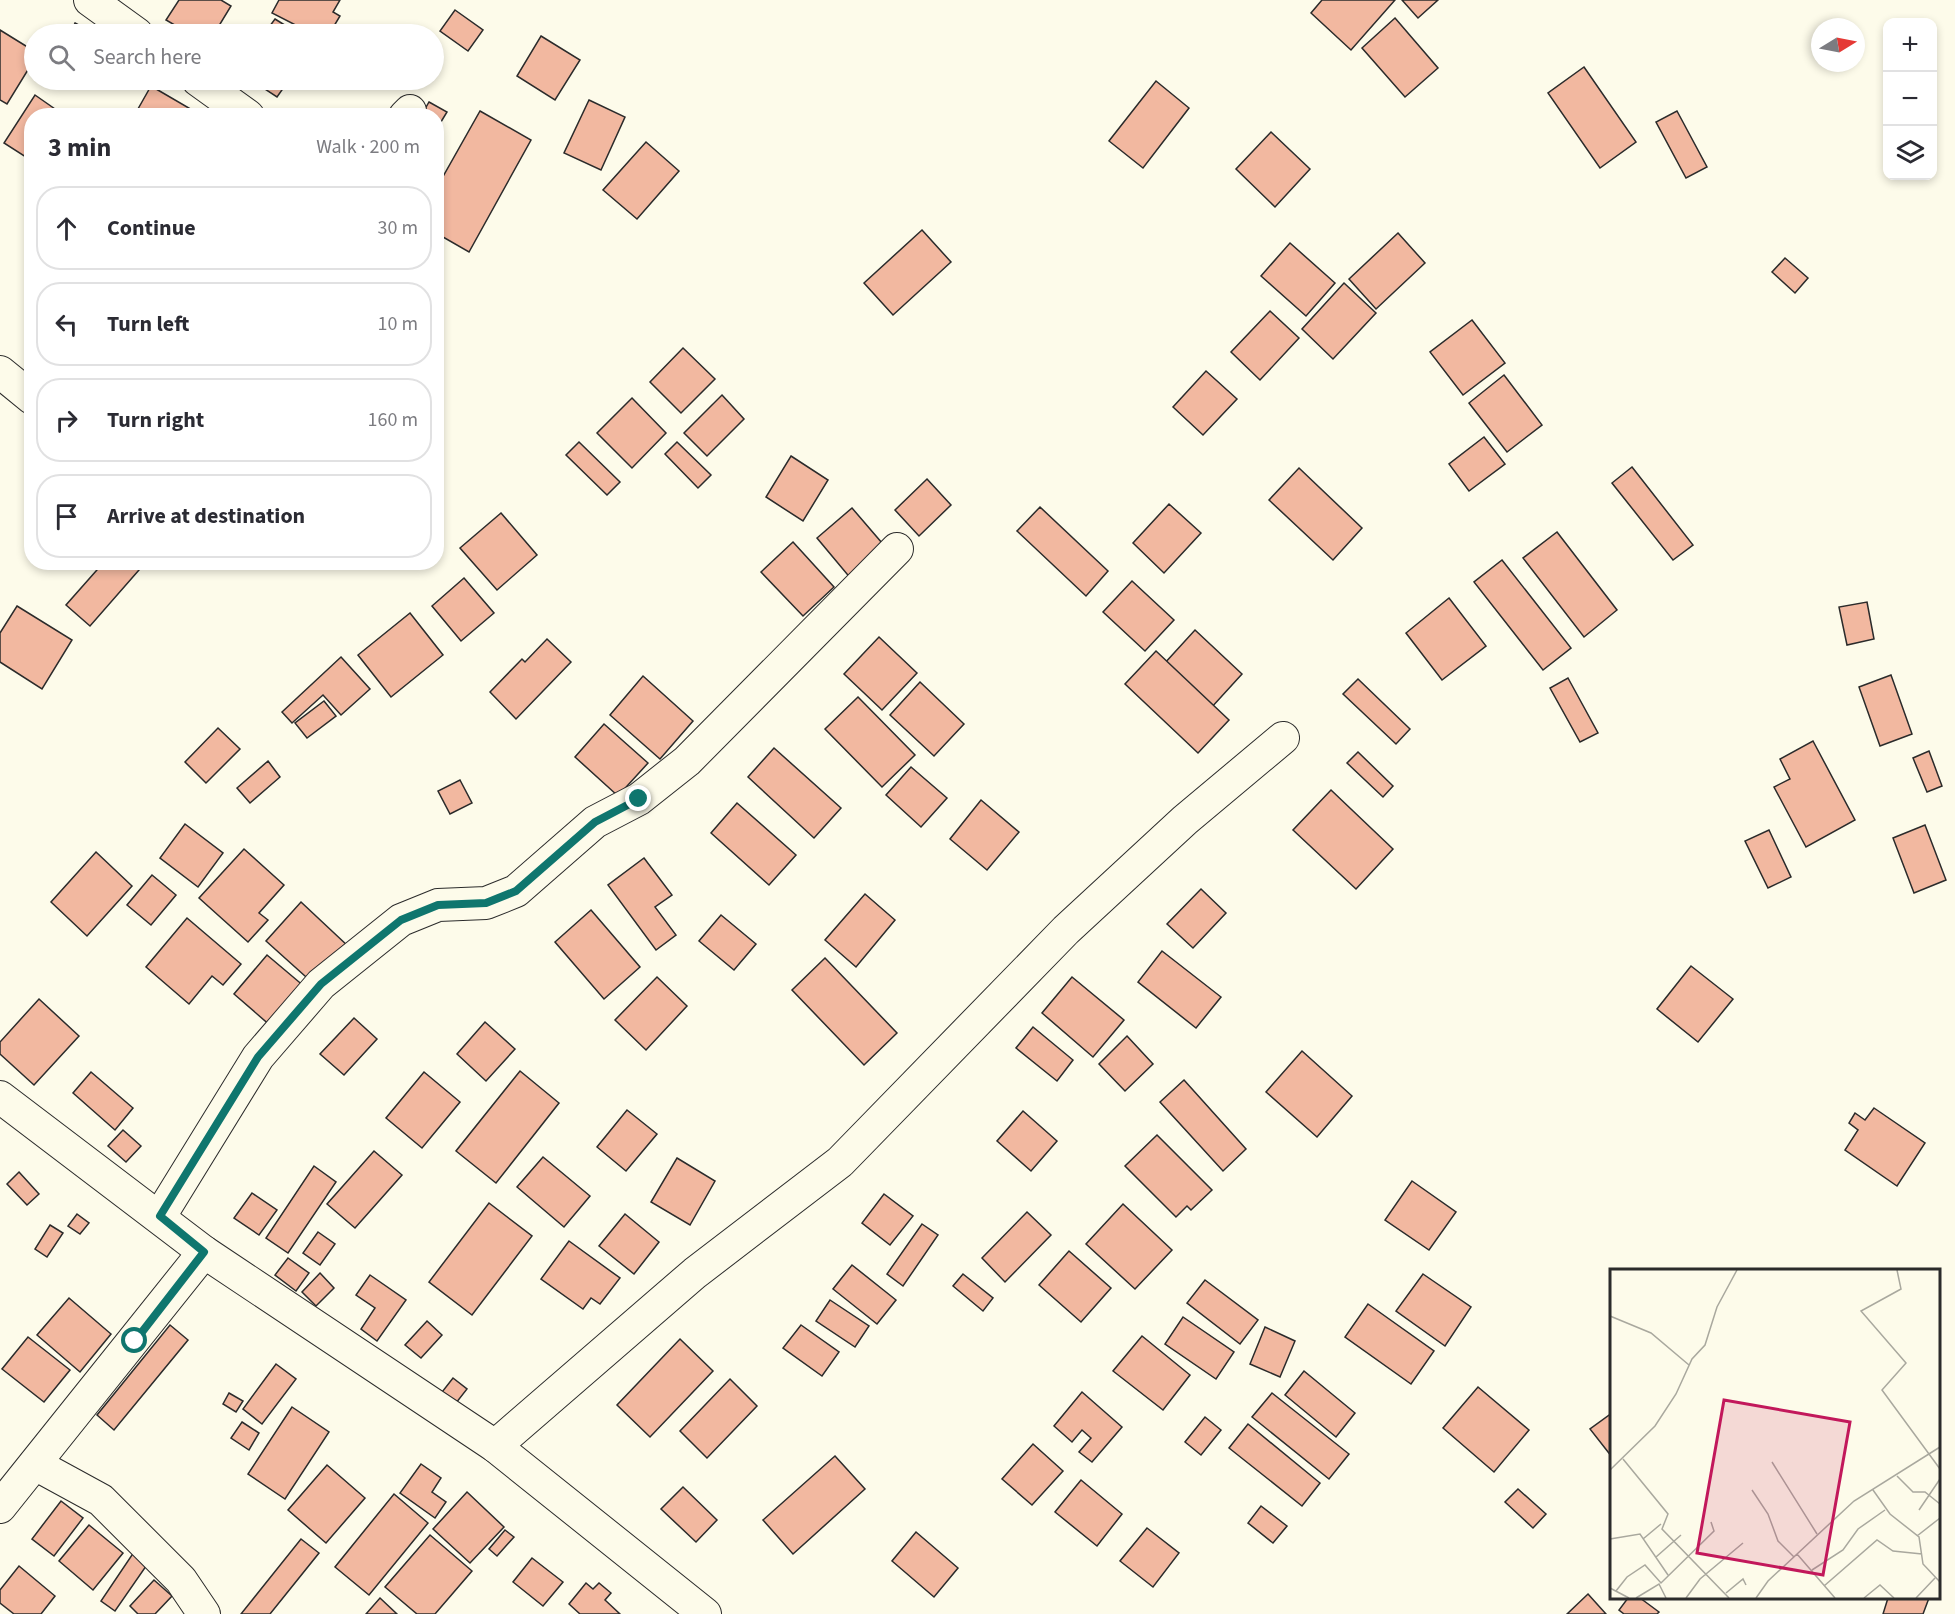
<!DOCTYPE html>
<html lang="en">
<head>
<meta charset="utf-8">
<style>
	:root { --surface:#fff; --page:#f7f7f7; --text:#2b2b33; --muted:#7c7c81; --line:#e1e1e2 }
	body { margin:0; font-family:"Source Sans 3",sans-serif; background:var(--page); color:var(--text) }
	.controls { position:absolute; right:18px; top:18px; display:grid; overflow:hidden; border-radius:12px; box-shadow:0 3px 9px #0003 }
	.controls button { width:54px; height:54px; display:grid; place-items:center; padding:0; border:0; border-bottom:2px solid var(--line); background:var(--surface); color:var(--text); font:30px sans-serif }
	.compass { position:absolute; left:1811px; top:18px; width:54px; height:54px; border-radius:50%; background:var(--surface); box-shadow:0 3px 9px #0003; rotate:80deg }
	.stop { position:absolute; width:18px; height:18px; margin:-14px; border:4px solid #0f766e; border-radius:50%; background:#fff }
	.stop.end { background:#0f766e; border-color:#fff; box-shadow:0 2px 6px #0008 }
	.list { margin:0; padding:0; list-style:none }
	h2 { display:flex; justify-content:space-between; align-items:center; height:78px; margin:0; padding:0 24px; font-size:26px }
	h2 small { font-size:20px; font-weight:400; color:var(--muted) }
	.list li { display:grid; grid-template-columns:39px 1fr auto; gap:18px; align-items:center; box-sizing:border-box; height:84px; margin:0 12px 12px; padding:0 12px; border:2px solid var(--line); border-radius:24px }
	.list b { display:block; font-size:22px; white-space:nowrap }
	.list em { font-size:20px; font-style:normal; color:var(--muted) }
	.icon { flex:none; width:33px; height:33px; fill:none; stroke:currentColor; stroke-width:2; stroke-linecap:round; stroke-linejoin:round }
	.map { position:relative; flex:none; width:1955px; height:1614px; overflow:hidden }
	.search { position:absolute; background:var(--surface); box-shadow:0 3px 9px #0003; left:24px; top:24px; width:420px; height:66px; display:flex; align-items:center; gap:15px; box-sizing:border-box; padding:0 21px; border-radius:33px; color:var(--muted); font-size:22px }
	.panel { position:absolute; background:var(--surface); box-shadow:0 3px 9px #0003; left:24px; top:108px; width:420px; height:462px; border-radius:24px }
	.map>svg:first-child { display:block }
</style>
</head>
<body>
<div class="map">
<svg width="1955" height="1614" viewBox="0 0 1955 1614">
	<rect width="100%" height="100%" fill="#fdfbea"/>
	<g fill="#f2b8a0" stroke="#2b2b2b" stroke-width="1.5">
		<polygon points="179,0 221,0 231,6 214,34 190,34 166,20"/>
		<polygon points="279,0 340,0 333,12 340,16 331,31 325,28 321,34 313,34 272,13"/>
		<polygon points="1322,0 1395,0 1351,50 1311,13"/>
		<polygon points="1402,0 1438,0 1418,18"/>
		<polygon points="455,10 483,30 468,51 440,31"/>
		<polygon points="1395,18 1438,68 1405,97 1362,48"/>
		<polygon points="275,19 299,34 264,34"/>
		<polygon points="75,23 95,34 70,34"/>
		<polygon points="0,30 34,51 34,60 7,104 0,100"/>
		<polygon points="541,36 580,60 555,100 517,76"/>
		<polygon points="1584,67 1636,142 1600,168 1548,93"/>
		<polygon points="251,80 289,80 277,97"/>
		<polygon points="1156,81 1189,108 1143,168 1109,141"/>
		<polygon points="151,86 194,111 191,116 134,116"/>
		<polygon points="35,95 65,116 32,116 32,161 4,143"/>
		<polygon points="589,100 625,117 601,170 564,153"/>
		<polygon points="429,102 447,112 436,130 436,116 421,116"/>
		<polygon points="480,111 531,140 469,252 436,233 436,189"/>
		<polygon points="1677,111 1707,167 1686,178 1656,122"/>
		<polygon points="1271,132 1310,169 1275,207 1236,169"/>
		<polygon points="646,142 679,171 637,219 603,190"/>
		<polygon points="922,230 951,262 893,315 864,283"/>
		<polygon points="1398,233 1425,263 1376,309 1349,279"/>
		<polygon points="1290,243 1335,283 1306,316 1261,276"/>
		<polygon points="1785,258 1808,278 1795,293 1772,272"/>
		<polygon points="1344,283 1376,313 1333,359 1302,329"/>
		<polygon points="1270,311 1299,338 1260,380 1231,352"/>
		<polygon points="1472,320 1505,363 1463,395 1430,352"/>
		<polygon points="683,348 715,379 681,413 650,382"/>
		<polygon points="1206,371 1237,399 1203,435 1173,407"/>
		<polygon points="1504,375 1542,425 1507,452 1469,403"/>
		<polygon points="722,395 744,419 707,456 684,433"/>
		<polygon points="632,398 666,433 632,468 597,433"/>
		<polygon points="1484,437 1505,464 1469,491 1449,464"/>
		<polygon points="579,442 620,482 607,495 566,455"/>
		<polygon points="677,442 711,475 698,488 665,454"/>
		<polygon points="791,456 828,480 803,521 766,497"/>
		<polygon points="1632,467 1693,545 1673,560 1612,483"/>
		<polygon points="1299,468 1362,528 1333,560 1269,500"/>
		<polygon points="927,479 951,505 919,536 895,510"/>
		<polygon points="1169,504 1201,533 1164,573 1133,543"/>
		<polygon points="1040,507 1108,571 1086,596 1017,531"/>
		<polygon points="852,508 888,550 852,580 817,538"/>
		<polygon points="501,513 537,555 497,590 460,548"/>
		<polygon points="1557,532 1617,610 1584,637 1523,558"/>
		<polygon points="793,542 834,587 803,616 761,572"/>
		<polygon points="1502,560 1571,648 1543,670 1474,582"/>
		<polygon points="104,562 146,562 90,626 66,605"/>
		<polygon points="464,578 494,613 461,641 432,606"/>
		<polygon points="1132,581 1174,620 1145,651 1103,612"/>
		<polygon points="1449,598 1486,646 1442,680 1406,633"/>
		<polygon points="1867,602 1874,639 1847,645 1839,607"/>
		<polygon points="17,606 72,640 42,689 0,662 0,633"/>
		<polygon points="410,613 443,655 391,697 358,655"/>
		<polygon points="1195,630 1242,674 1211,708 1164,664"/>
		<polygon points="879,637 917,673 882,710 844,674"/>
		<polygon points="547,639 571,662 516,719 490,692 522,659 525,662"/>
		<polygon points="1156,651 1229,720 1198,753 1125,684"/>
		<polygon points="341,657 370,689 341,715 323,695 292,723 282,712"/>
		<polygon points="1891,675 1912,734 1880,746 1859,687"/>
		<polygon points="643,676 693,721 660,759 610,715"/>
		<polygon points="1568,678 1598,733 1580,742 1550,688"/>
		<polygon points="1358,679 1410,729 1396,744 1343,694"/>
		<polygon points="920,682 964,724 934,756 890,715"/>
		<polygon points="858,697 915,755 882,787 825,729"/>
		<polygon points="324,701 336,716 307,738 295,723"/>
		<polygon points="604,724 648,763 618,796 575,757"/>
		<polygon points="218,728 240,749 206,783 185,762"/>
		<polygon points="1813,741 1855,820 1806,847 1774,787 1790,779 1780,759"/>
		<polygon points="774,748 841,808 814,838 748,777"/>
		<polygon points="1929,751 1942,786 1927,792 1913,758"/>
		<polygon points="1358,752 1393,786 1383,797 1347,763"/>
		<polygon points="268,761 280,777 250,803 237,788"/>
		<polygon points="911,767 947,798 921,827 886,795"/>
		<polygon points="460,780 472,803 450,814 438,791"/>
		<polygon points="1331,790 1393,849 1356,889 1293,830"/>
		<polygon points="981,800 1019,832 987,870 950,839"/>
		<polygon points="737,803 796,855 769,885 711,833"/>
		<polygon points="185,824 223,853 198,887 160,858"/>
		<polygon points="1925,825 1946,880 1914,893 1893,838"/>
		<polygon points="1769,830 1791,877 1768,888 1745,841"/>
		<polygon points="244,849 284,885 259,913 268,920 248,942 199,898"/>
		<polygon points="96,852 132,886 87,936 51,902"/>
		<polygon points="644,858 672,895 655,907 676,935 656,950 608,885"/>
		<polygon points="152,875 176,895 151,925 127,905"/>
		<polygon points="1201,889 1226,913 1193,948 1167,924"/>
		<polygon points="865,894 895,920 856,967 825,940"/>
		<polygon points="301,902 349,947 315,985 266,941"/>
		<polygon points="591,910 640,967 604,999 555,942"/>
		<polygon points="721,915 756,944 734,970 699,941"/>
		<polygon points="187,918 241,964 223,985 212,976 189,1004 146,967"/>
		<polygon points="1162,951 1221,997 1196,1028 1138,982"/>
		<polygon points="267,955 305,987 272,1027 234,994"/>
		<polygon points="825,958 897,1033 864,1065 792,990"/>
		<polygon points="1691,966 1733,999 1698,1042 1657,1009"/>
		<polygon points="657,977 687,1006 646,1050 615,1020"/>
		<polygon points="1072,977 1124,1020 1093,1057 1042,1013"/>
		<polygon points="39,999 79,1036 34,1085 0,1054 0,1042"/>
		<polygon points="354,1018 377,1039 344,1075 320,1054"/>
		<polygon points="485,1022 515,1049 486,1081 457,1054"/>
		<polygon points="1033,1027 1073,1060 1057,1081 1016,1048"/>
		<polygon points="1127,1036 1153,1064 1125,1091 1099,1064"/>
		<polygon points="1302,1051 1352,1096 1317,1137 1266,1092"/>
		<polygon points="520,1071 559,1103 496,1183 456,1151"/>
		<polygon points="91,1072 133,1108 115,1130 73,1093"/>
		<polygon points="424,1072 460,1102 422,1148 386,1118"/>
		<polygon points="1184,1080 1246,1149 1223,1171 1160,1102"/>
		<polygon points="1874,1108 1925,1143 1897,1186 1845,1150 1858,1130 1849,1123 1855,1113 1865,1120"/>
		<polygon points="627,1110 657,1134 626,1171 597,1147"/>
		<polygon points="1023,1111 1057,1141 1031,1171 997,1141"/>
		<polygon points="123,1130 141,1146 126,1162 108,1146"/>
		<polygon points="1157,1135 1212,1190 1191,1210 1187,1206 1176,1217 1125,1166"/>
		<polygon points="374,1151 402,1175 355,1228 327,1204"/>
		<polygon points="543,1157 590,1196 564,1227 517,1187"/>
		<polygon points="677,1158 715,1181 690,1225 651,1202"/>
		<polygon points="314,1166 336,1182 288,1253 266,1238"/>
		<polygon points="19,1172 39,1194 27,1205 7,1184"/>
		<polygon points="1412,1181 1456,1212 1429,1250 1385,1220"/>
		<polygon points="252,1193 277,1210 259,1235 234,1218"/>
		<polygon points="884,1194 913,1216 890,1245 862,1223"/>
		<polygon points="489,1203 532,1236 472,1315 429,1282"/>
		<polygon points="1123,1204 1172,1250 1135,1289 1086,1244"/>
		<polygon points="1027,1212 1051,1235 1005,1282 982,1258"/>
		<polygon points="77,1214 89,1223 80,1234 68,1226"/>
		<polygon points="625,1214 659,1242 634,1274 599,1246"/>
		<polygon points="922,1224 938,1235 903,1286 887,1274"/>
		<polygon points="50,1225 63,1233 47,1257 35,1249"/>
		<polygon points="318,1232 335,1244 320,1265 303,1253"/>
		<polygon points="569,1241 620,1278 600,1304 591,1298 583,1309 541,1279"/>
		<polygon points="1069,1251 1111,1288 1081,1322 1039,1285"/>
		<polygon points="288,1258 309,1273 296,1291 275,1275"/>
		<polygon points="852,1265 896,1300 877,1324 833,1289"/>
		<polygon points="320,1273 334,1288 316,1306 302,1292"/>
		<polygon points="963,1274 993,1298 983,1311 953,1286"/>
		<polygon points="1423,1274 1471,1307 1445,1346 1396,1311"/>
		<polygon points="370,1275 406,1300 377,1341 361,1329 375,1308 356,1295"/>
		<polygon points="1205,1280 1258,1320 1240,1344 1187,1303"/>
		<polygon points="69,1298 111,1334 80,1372 37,1335"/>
		<polygon points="830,1300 869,1326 855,1347 816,1321"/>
		<polygon points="1368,1304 1434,1351 1411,1384 1345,1337"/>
		<polygon points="1183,1317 1234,1352 1216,1379 1165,1344"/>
		<polygon points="427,1321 442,1335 421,1358 405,1345"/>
		<polygon points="170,1325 188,1340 114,1430 97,1415"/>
		<polygon points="801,1325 839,1352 822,1376 783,1348"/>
		<polygon points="1265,1327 1295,1341 1280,1377 1250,1364"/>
		<polygon points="1142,1336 1190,1375 1163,1410 1113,1371"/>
		<polygon points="28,1337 70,1370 44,1402 2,1369"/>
		<polygon points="680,1339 713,1371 650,1437 617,1405"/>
		<polygon points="276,1364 296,1379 262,1424 243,1409"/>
		<polygon points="1304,1371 1355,1413 1336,1437 1285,1395"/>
		<polygon points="453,1378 467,1389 449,1412 435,1401"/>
		<polygon points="730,1379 757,1406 707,1458 680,1431"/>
		<polygon points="1478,1387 1529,1430 1494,1472 1443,1428"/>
		<polygon points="1082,1392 1122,1427 1092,1462 1079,1452 1091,1438 1082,1430 1072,1442 1054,1426"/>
		<polygon points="229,1393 243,1401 236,1412 223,1404"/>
		<polygon points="1272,1393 1349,1454 1329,1479 1252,1417"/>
		<polygon points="292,1407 329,1432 285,1499 248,1474"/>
		<polygon points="1612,1413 1612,1457 1590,1429"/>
		<polygon points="1205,1417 1221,1430 1201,1455 1185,1442"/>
		<polygon points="242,1422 259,1433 249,1450 231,1438"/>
		<polygon points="1248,1424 1320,1483 1302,1506 1229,1448"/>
		<polygon points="1033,1444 1063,1471 1032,1505 1002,1479"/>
		<polygon points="835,1456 865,1489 793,1554 763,1520"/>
		<polygon points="421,1464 441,1478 432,1492 446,1502 435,1518 400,1493"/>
		<polygon points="327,1465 365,1498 326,1543 288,1510"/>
		<polygon points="1081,1480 1122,1514 1097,1546 1055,1512"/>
		<polygon points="683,1487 717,1520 696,1542 661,1509"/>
		<polygon points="1518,1489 1546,1514 1533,1528 1505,1502"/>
		<polygon points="467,1492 504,1527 470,1563 433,1529"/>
		<polygon points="394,1494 428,1523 369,1595 335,1567"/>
		<polygon points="61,1501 83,1518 54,1556 32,1539"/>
		<polygon points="1261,1506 1287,1526 1273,1543 1248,1523"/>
		<polygon points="89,1525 123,1553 93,1590 59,1561"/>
		<polygon points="1147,1528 1179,1553 1153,1587 1120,1561"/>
		<polygon points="505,1530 514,1537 497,1556 489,1549"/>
		<polygon points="916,1532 958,1568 934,1597 892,1561"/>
		<polygon points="430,1535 472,1571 435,1614 417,1614 385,1587"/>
		<polygon points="301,1539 319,1553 270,1614 241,1614"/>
		<polygon points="136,1549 151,1559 115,1611 101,1601"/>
		<polygon points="532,1558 563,1582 543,1606 513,1582"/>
		<polygon points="19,1566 55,1596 41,1614 14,1614 0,1603 0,1590"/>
		<polygon points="154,1580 172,1596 155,1614 138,1614 130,1606"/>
		<polygon points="586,1583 593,1589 599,1583 611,1593 605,1600 620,1614 580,1614 569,1604"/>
		<polygon points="1588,1594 1606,1614 1567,1614"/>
		<polygon points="380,1598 397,1614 366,1614"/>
		<polygon points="1628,1598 1640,1598 1659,1612 1657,1614 1624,1614 1619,1610"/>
		<polygon points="1888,1598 1929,1598 1923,1614 1883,1614"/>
	</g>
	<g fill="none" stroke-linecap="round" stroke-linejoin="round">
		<defs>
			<g id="minor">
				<polyline points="90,0 137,34"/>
				<polyline points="198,80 248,116"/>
				<polyline points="405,116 410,111"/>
				<polyline points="0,372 32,398"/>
				<polyline points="0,1097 204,1252 495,1446 705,1614"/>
				<polyline points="160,1216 258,1057 321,984 401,920 438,905 486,903 516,891 595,822 639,799 687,761 897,549"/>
				<polyline points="495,1446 695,1273 840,1162 1066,930 1185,820 1283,738"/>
				<polyline points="35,1464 101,1500 181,1580 204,1614"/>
				<polyline points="0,1507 204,1252"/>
			</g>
		</defs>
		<use href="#minor" stroke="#2b2b2b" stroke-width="34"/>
		<use href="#minor" stroke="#fdfbea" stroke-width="32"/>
	</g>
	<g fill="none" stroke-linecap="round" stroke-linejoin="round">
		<polyline stroke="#0f766e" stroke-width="8" points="135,1341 204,1252 160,1216 258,1057 321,984 401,920 438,905 486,903 516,891 595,822 639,799"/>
	</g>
	<g transform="translate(1610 1269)">
		<rect width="330" height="330" fill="#fdfbea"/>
		<path fill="none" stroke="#a9a89e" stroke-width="1.5" d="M 287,1 L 291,20 L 251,42 L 296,94 L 272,121 L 330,200M 0,47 L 41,64 L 79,96M 13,190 L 58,245 L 52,260 L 119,329M 162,193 L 207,265M 0,201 L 45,157 L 66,125 L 82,90 L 95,76 L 107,38 L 127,1M 287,207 L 303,223 L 315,223 L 330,235M 142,221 L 158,245 L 168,272 L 184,288M 263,221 L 280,245 L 309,268 L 313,295 L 330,313M 309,241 L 330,210M 307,267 L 330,249M 0,270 L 30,265 L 58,306M 33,270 L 51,255M 187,285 L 225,329M 46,288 L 71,266M 202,301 L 233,281 L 248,260 L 275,241M 214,317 L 267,271 L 283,282 L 312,285M 0,319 L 19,329M 6,322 L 17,308 L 35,296 L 51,314 L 104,262 L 101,253M 116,324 L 133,310 L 136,316M 26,329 L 49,315 L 56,329M 76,329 L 90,310 L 133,274M 146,329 L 158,312 L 244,232 L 330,178M 254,329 L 270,316 L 284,329M 306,329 L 325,309"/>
		<path fill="#c2185b" fill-opacity="0.15" stroke="#c2185b" stroke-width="3" d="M 114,131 L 240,153 L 213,306 L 87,284 Z"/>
		<rect width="330" height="330" fill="none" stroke="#2b2b2b" stroke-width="3"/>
	</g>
</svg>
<div class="controls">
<button>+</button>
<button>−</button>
<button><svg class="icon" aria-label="layers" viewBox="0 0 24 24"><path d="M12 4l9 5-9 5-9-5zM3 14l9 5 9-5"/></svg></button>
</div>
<svg class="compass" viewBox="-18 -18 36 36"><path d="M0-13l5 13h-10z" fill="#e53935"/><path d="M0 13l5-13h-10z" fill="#7c7c81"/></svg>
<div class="stop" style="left:135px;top:1341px"></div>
<div class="stop end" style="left:639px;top:799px"></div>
<div class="search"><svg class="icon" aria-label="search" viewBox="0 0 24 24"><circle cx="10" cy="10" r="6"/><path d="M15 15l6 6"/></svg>Search here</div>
<section class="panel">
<h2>3 min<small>Walk · 200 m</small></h2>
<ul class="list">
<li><svg class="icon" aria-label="ahead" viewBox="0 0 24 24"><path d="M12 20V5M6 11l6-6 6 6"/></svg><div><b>Continue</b></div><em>30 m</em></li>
<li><svg class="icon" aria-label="left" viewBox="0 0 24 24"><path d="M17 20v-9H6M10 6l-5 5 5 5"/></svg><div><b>Turn left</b></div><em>10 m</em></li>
<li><svg class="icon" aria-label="right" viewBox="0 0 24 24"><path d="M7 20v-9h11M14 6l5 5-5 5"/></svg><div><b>Turn right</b></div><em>160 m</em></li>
<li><svg class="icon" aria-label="arrive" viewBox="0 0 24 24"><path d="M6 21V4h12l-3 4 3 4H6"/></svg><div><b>Arrive at destination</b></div></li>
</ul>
</section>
</div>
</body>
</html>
